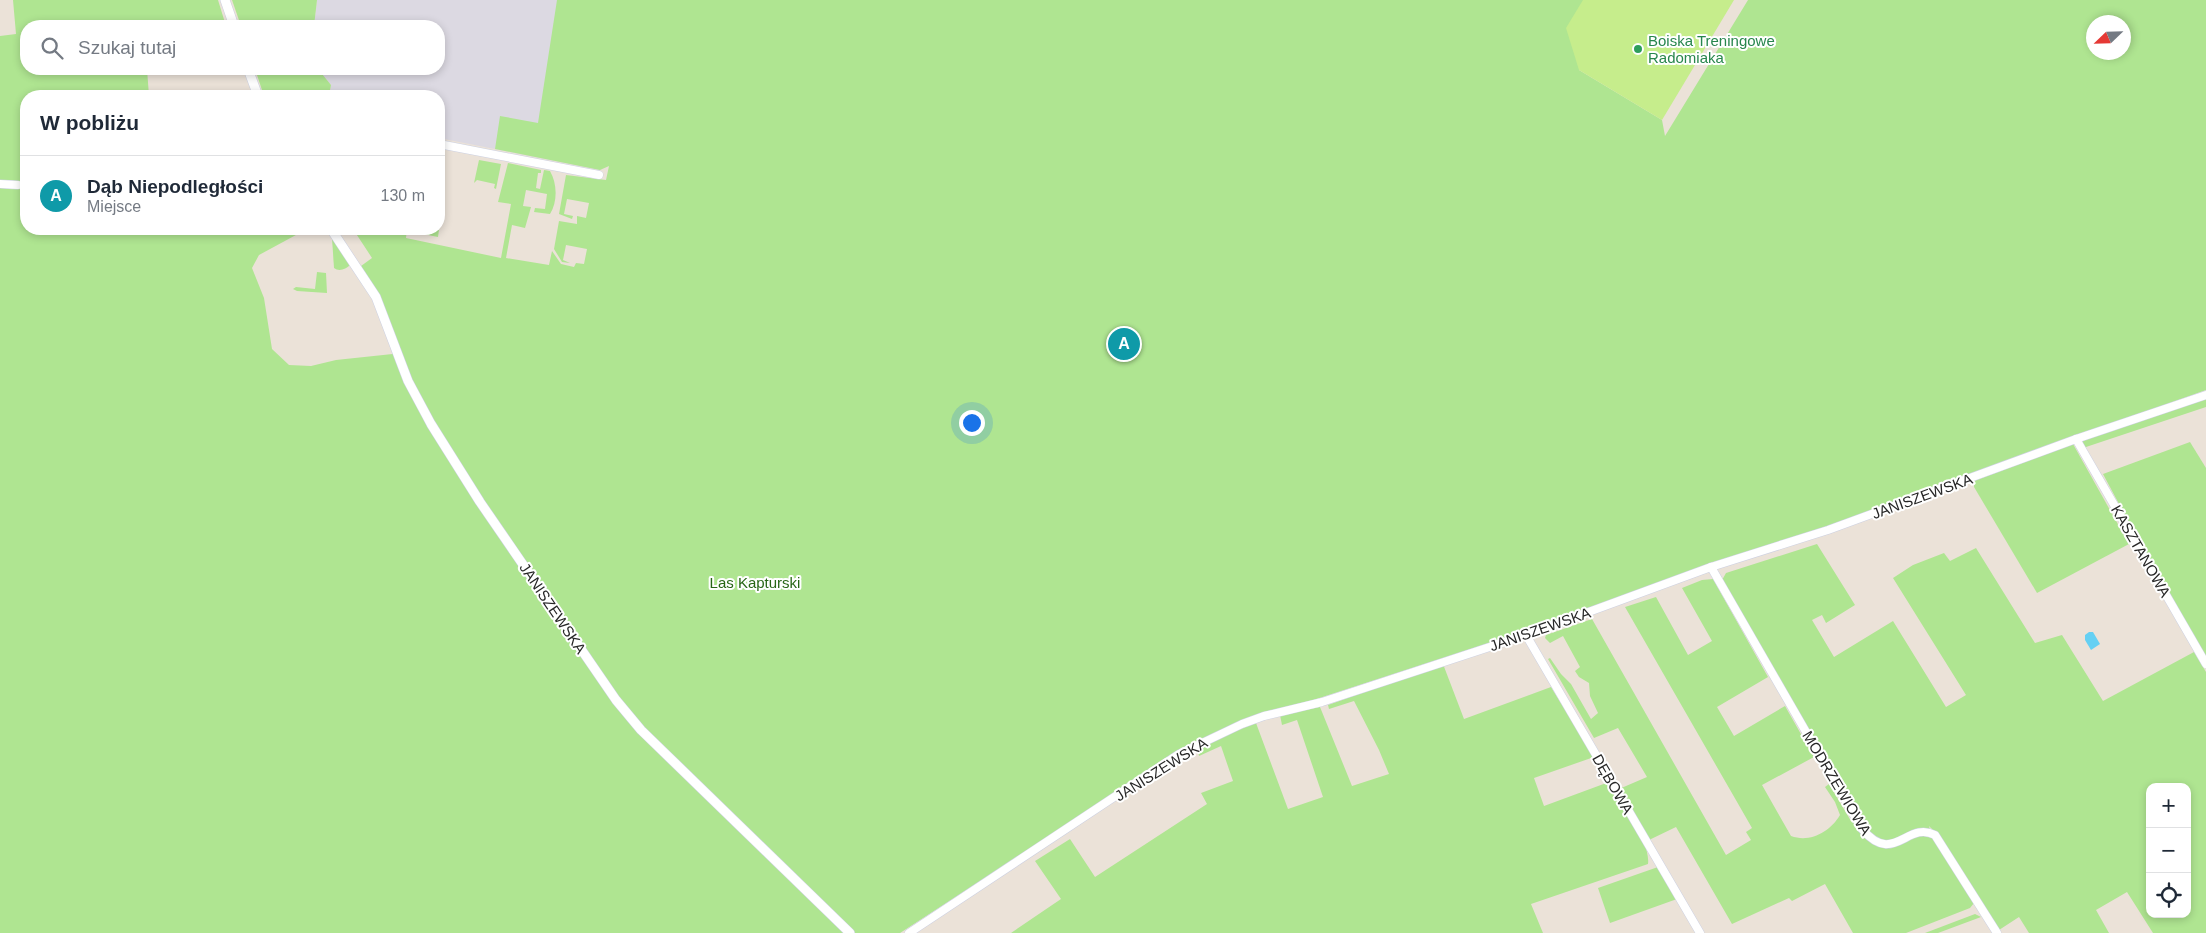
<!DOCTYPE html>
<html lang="pl">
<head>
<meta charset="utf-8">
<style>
	:root { --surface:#fff; --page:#f6f6f7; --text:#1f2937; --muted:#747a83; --line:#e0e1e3; --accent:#315cff }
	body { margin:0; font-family:Arial,sans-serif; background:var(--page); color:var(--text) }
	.controls { position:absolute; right:15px; bottom:15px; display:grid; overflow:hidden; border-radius:10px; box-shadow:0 2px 8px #0003 }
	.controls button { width:45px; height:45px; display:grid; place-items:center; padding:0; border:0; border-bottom:1px solid var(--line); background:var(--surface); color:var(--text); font:25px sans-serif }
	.compass { position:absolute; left:2086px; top:15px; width:45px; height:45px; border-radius:50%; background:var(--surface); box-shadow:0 2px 8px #0003; rotate:247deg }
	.you { position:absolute; left:971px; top:422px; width:18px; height:18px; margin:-12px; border:4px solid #fff; border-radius:50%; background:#1a73e8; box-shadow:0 0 0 8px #1a73e833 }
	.badge { display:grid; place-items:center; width:32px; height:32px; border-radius:50%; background:var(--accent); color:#fff; font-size:16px; font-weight:700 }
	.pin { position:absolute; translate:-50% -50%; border:2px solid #fff; box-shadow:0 1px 5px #0006 }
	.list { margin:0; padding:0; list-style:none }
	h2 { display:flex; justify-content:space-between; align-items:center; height:65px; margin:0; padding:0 20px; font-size:21px }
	h2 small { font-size:16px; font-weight:400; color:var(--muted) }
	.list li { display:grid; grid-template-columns:32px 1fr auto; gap:15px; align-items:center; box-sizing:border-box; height:80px; padding:0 20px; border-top:1px solid var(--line) }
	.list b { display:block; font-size:19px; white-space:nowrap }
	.list p { margin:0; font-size:16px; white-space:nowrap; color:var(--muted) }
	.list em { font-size:16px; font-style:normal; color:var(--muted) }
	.icon { flex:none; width:28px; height:28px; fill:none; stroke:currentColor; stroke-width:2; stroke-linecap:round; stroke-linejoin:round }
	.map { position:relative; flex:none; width:2206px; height:933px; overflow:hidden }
	.search { position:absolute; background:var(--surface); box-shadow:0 2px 8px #0003; left:20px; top:20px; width:425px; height:55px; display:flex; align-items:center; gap:12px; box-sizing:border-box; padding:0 18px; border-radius:20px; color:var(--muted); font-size:19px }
	.panel { position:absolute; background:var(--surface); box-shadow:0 2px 8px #0003; left:20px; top:90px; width:425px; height:145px; border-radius:20px }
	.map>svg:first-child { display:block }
</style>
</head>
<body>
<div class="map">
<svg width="2206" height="933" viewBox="0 0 2206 933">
	<rect width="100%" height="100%" fill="#ebe2d8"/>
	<polygon fill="#dcd9e2" points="317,0 640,0 600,170 439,138 439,96 329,96 331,85 318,69 439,69 439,26 314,26"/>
	<g fill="#afe591" fill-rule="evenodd">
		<path d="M 13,0 L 218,0 L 226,26 L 26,26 L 26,69 L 147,69 L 149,96 L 26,96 L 26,229 L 307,229 L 259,255 L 252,268 L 264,298 L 272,349 L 289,365 L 311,366 L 336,360 L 402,353 L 374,286 L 361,266 L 372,258 L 353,229 L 407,229 L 406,238 L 501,258 L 511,204 L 498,202 L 508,163 L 541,170 L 541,173 L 538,173 L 536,188 L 540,189 L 544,170 L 550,171 C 557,183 558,201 550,214 L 534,212 L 535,208 L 545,209 L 547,194 L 526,190 L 523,206 L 531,207 L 525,228 L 512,225 L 506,258 L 549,265 L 552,251 L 561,264 L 574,267 L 576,263 L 584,264 L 587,249 L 566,245 L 563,260 L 570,263 L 562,262 L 554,249 L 559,221 L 577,224 L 577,216 L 586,218 L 589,203 L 567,199 L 564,214 L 573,216 L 572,219 L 559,214 L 566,175 L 606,180 L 609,166 L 600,170 L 495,149 L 500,116 L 538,123 L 557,0 L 1587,0 L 1579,70 L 1662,120 L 1665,136 L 1748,0 L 2206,0 L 2206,390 L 1661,587 L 1301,704 L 1278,710 L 1272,710 L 1254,720 L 1181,751 L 900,933 L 0,933 L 0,36 L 16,34 ZM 2094,22 L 2124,22 L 2124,52 L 2094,52 Z"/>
		<polygon points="232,0 317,0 314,26 241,26"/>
		<polygon points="255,69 318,69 331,85 329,96 264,96"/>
		<polygon points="479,160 501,164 496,189 494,188 495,184 477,180 474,183"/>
		<polygon points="439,200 443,201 438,237 423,234 423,229 439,229"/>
		<path d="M 332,238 L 350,265 C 346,269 339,272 334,268 Z"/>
		<polygon points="317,272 326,273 327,293 297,291 293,289 296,287 315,289"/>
		<polygon points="2206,397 2206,407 2083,448 2083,441 2090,437"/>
		<polygon points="2190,442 2206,468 2206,657 2150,562 2103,474"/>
		<polygon points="2073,444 2129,544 2037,593 1974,487 1974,481"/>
		<path d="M 1817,544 L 1855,605 L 1826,623 L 1822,615 L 1812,620 L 1834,657 L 1893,621 L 1946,707 L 1966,695 L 1893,578 L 1913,565 L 1944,553 L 1950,561 L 1976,548 L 2035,643 L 2062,635 L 2103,701 L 2194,652 L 2206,672 L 2206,933 L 2153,933 L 2127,892 L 2096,910 L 2109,933 L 2029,933 L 2019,917 L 1999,930 L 1940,837 L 1929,826 L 1932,837 L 1974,903 L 1970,908 L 1906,933 L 1853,933 L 1825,884 L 1792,901 L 1789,898 L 1732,924 L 1676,827 L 1649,840 L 1619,789 L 1647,777 L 1618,728 L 1594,738 L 1548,659 L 1550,658 L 1561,674 L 1571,684 L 1591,719 L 1598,713 L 1590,696 L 1589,683 L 1579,677 L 1575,671 L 1580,667 L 1563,636 L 1550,643 L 1545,638 L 1546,635 L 1592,619 L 1726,855 L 1751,840 L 1746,832 L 1752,828 L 1625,607 L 1656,597 L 1688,655 L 1712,641 L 1682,588 L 1702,580 L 1713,579 L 1768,677 L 1717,707 L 1734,736 L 1785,706 L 1814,757 L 1762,785 L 1791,836 C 1810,843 1830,832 1840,815 L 1835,802 L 1825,787 L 1829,784 L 1851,821 L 1854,810 L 1721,582 L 1726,573 ZM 2150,787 L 2187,787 L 2187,914 L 2150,914 Z"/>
		<path d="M 1443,664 L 1464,719 L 1551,687 L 1594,757 L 1534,778 L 1544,806 L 1609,782 C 1621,802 1651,842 1648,864 L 1531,904 L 1543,933 L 1011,933 L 1061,899 L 1035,861 L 1070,839 L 1095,877 L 1207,804 L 1201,793 L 1233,781 L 1221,746 L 1199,756 L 1198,748 L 1218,738 L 1256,723 L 1288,809 L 1323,797 L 1297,720 L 1282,725 L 1280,715 L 1320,707 L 1352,786 L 1389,774 L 1379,750 L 1354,701 L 1329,709 L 1328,705 Z"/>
		<polygon points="1658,867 1677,899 1610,923 1598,888"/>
		<polygon points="1975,914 1981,917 1938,933 1925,933"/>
	</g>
	<polygon fill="#c6ed8c" points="1583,0 1734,0 1662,120 1579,70 1566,28"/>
	<polygon fill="#65d0f3" points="2089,632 2093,632 2100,644 2091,650 2085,640 2085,635"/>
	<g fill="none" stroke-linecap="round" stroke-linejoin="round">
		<defs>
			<g id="minor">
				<polyline points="439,144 599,175"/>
				<polyline points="0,184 18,185"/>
				<polyline points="2076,439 2206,664"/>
				<path d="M 1711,567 L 1862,829 C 1894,867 1907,820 1935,835 L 1997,933"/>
				<polyline points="1526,635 1700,933"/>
				<polyline points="909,933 1179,754 1242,724 1264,716 1322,702 1526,635 1711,567 1828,530 2076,439 2206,395"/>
			</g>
			<g id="tertiary">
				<polyline points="225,0 234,26"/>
				<polyline points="248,69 258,96"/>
				<polyline points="331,229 376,297 408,381 431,424 480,502 616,700 641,730 850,933"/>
			</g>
		</defs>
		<use href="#minor" stroke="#cdd1e2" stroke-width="9"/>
		<use href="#tertiary" stroke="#cdd1e2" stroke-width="10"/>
		<use href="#minor" stroke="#fff" stroke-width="8"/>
		<use href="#tertiary" stroke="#fff" stroke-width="9"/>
	</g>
	<circle fill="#2e9e5b" stroke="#fff" stroke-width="2" cx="1638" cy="49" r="5"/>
	<g text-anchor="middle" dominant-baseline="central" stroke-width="4" stroke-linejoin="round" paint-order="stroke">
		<g font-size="15" fill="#27864d" stroke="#fff" text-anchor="start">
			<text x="1648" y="40">Boiska Treningowe<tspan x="1648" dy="17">Radomiaka</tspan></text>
		</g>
		<g font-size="15" fill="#272727" stroke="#fff">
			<text transform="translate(1922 496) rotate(-20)">JANISZEWSKA</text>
			<text transform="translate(2141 551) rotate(60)">KASZTANOWA</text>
			<text transform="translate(553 608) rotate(56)">JANISZEWSKA</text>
			<text transform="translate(1540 629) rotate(-19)">JANISZEWSKA</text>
			<text transform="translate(1161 769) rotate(-32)">JANISZEWSKA</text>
			<text transform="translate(1837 783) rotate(59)">MODRZEWIOWA</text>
			<text transform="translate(1613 784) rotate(60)">DĘBOWA</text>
		</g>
		<g font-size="15" fill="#286616" stroke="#fff">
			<text x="755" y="582">Las Kapturski</text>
		</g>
	</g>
</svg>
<div class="controls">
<button>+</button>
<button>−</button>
<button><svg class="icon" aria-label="locate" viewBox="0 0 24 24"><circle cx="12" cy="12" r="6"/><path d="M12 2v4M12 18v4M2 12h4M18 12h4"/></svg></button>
</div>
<svg class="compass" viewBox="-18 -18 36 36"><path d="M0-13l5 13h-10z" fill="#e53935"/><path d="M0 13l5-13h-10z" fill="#747a83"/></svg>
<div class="you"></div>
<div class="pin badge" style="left:1124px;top:344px;background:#0f9aa8">A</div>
<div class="search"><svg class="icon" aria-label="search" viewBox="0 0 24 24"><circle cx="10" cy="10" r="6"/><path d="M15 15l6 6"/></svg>Szukaj tutaj</div>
<section class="panel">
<h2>W pobliżu<small></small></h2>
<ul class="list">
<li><span class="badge" style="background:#0f9aa8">A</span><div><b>Dąb Niepodległości</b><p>Miejsce</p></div><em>130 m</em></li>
</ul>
</section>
</div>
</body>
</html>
